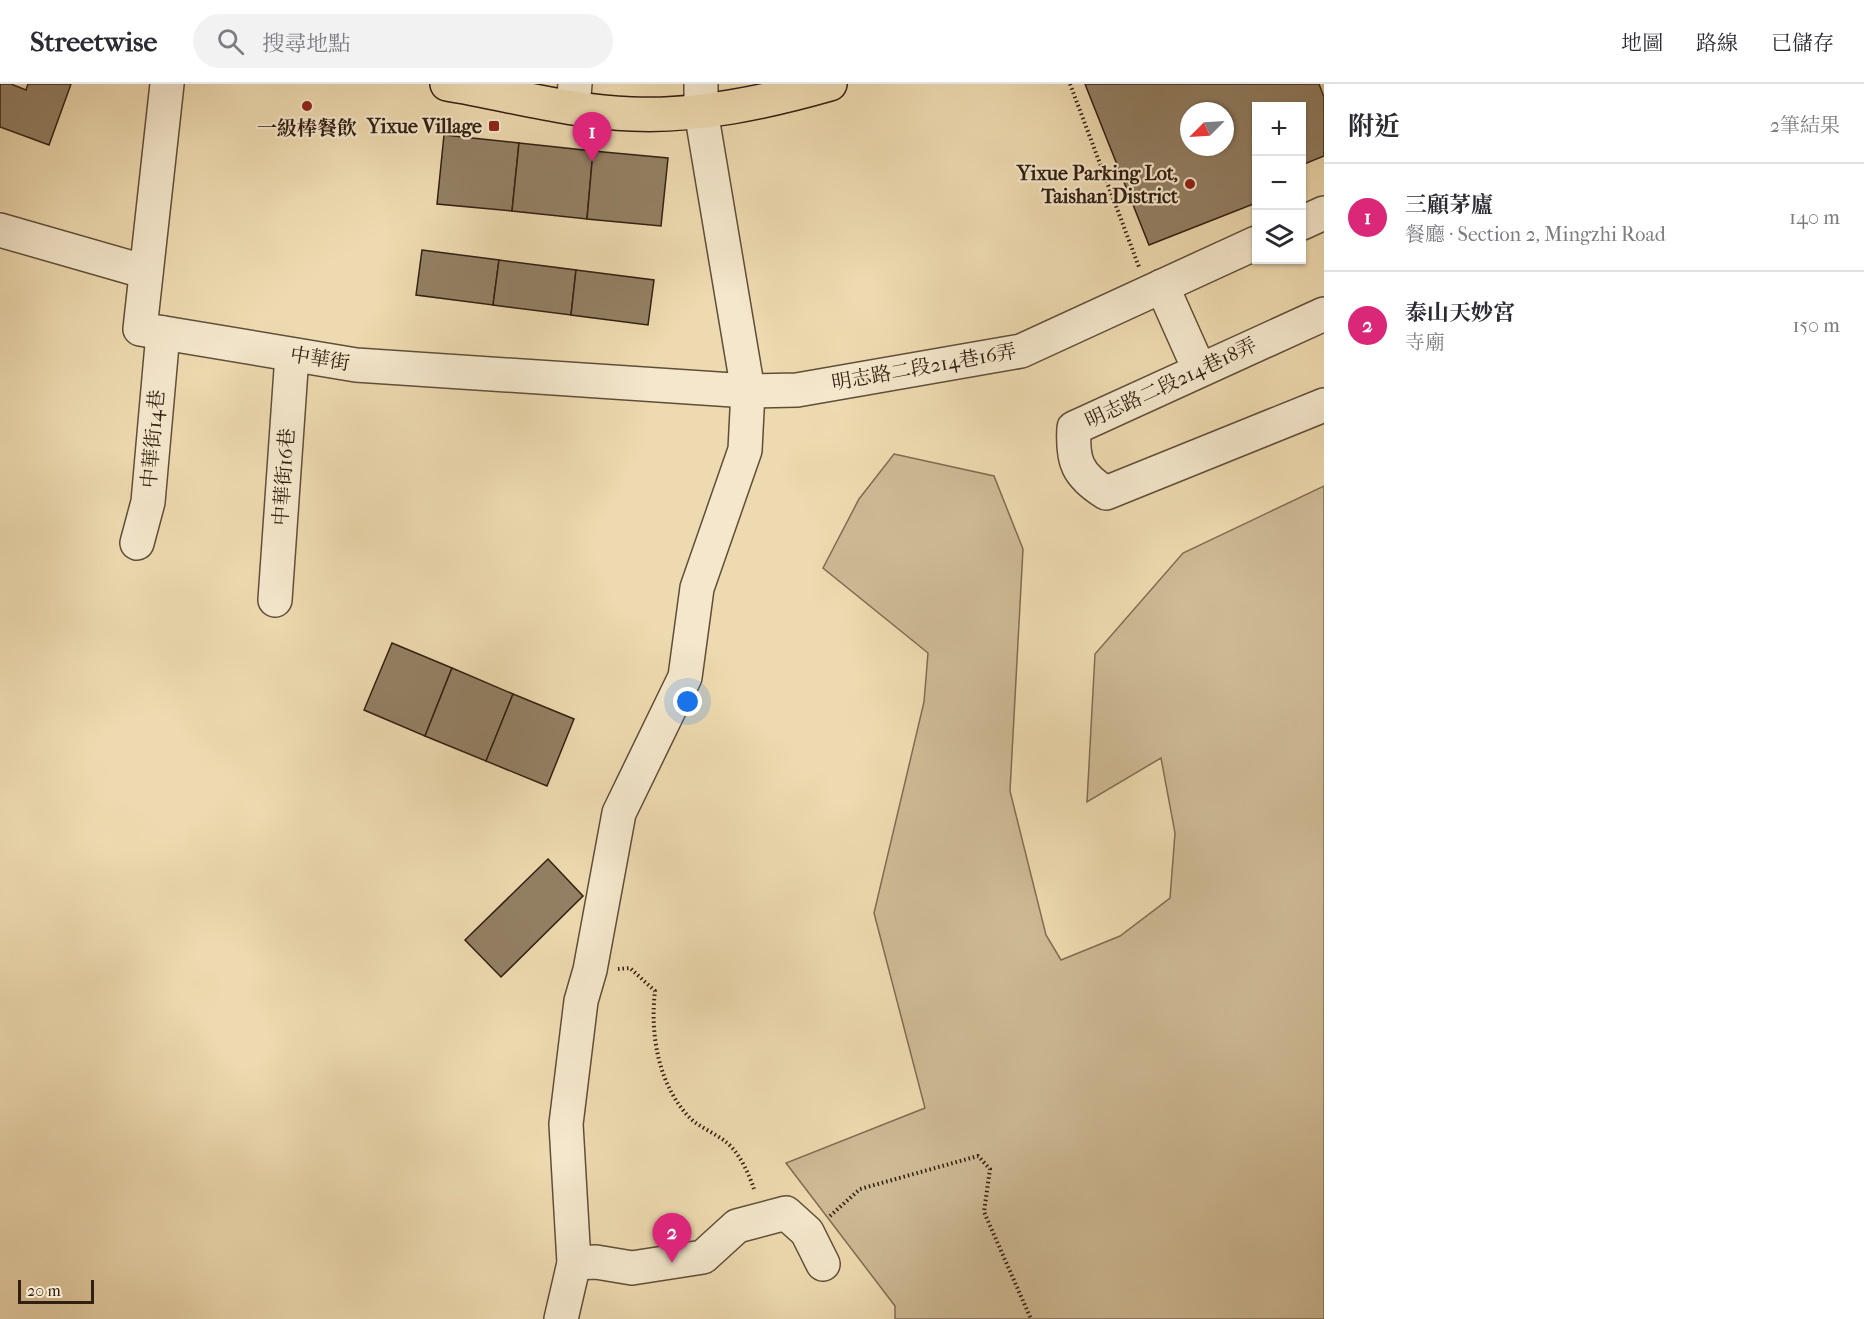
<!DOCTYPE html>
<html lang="zh-TW">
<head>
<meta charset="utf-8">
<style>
	:root { --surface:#fff; --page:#f2f2f3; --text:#2b2b33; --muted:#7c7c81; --line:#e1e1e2; --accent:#db2777 }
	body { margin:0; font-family:"IM FELL French Canon","Noto Serif TC",serif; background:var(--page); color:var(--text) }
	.controls { position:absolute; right:18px; top:18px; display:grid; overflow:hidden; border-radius:0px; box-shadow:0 2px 4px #0004 }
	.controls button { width:54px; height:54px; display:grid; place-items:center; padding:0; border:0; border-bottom:2px solid var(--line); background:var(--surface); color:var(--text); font:30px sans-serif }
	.compass { position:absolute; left:1180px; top:18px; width:54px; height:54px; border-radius:50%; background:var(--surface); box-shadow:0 2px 4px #0004; rotate:246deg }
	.scale { position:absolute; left:18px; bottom:15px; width:76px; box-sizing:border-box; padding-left:6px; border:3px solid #311f11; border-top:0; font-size:16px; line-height:21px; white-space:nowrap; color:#311f11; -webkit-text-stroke:4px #f4e7cc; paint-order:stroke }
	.you { position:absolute; left:688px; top:618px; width:21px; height:21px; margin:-15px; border:4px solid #fff; border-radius:50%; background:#1a73e8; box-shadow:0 0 0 9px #1a73e833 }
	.badge { display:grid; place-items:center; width:39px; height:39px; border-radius:50%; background:var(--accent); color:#fff; font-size:20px; font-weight:700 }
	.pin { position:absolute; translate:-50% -50px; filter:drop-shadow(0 2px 3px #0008) }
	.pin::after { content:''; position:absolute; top:32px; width:21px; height:18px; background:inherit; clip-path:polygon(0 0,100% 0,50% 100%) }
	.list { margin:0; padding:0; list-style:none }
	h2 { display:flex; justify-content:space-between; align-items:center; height:78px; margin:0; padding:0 24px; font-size:26px }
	h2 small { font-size:20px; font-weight:400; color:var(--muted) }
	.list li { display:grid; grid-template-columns:39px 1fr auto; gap:18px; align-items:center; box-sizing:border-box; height:108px; padding:0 24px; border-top:2px solid var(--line) }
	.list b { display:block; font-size:22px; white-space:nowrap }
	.list p { margin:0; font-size:20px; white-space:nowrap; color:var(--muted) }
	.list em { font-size:20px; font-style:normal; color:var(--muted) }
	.icon { flex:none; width:33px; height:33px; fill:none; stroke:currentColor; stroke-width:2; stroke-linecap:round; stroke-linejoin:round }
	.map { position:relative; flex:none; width:1324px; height:1235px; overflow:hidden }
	header { display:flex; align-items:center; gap:36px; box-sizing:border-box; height:84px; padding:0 30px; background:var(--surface); border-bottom:2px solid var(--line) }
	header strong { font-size:28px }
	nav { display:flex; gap:33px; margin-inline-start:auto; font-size:21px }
	.search { width:420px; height:54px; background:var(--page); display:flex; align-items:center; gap:15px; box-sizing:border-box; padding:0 21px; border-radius:33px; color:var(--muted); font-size:22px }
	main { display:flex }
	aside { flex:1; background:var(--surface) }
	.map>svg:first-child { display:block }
</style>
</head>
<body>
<header>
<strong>Streetwise</strong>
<div class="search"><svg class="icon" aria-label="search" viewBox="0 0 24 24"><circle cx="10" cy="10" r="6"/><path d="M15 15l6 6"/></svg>搜尋地點</div>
<nav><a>地圖</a><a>路線</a><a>已儲存</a></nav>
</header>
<main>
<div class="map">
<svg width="1324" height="1235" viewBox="0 0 1324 1235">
	<rect width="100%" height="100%" fill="#eedab0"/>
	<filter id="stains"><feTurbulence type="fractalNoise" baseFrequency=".00333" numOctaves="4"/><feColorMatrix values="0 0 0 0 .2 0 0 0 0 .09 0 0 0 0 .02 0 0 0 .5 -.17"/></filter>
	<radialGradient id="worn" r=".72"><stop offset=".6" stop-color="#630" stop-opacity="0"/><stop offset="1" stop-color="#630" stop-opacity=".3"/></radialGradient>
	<polygon fill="#ceba95" stroke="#806c53" stroke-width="1.5" points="894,370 994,392 1023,465 1010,707 1046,851 1061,876 1120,852 1170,814 1175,749 1161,674 1087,718 1095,570 1183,469 1324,402 1324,1235 895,1235 895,1222 786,1079 925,1024 874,829 924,618 928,569 823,484 859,415"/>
	<g fill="#938064" stroke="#311f11" stroke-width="1.5" fill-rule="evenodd">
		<polygon points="0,0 11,0 26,6 28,0 71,0 49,61 0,43"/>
		<path d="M 1085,0 L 1319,0 L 1324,13 L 1324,72 L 1302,81 L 1302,22 L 1256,22 L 1256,119 L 1149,161 ZM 1189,27 L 1225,27 L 1225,63 L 1189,63 Z"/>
		<polygon points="444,51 519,59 512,127 437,120"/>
		<polygon points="519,59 593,67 587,135 512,127"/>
		<polygon points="593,67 668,74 661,142 587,135"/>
		<polygon points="422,166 499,176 493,221 416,211"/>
		<polygon points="499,176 576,186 571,231 493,221"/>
		<polygon points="576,186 654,196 648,241 571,231"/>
		<polygon points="392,559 452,584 425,652 364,626"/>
		<polygon points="452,584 513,610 486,677 425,652"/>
		<polygon points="513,610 574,635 547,702 486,677"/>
		<polygon points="548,775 583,812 501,893 465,856"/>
	</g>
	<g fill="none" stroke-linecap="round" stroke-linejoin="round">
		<defs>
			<g id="minor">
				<polyline points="167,0 140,245 356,281 748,307 797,306 1021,267 1256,159"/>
				<polyline points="573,23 575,0"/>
				<polyline points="1302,139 1324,129"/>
				<polyline points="0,146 146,188"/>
				<polyline points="1162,202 1199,285"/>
				<path d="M 1324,230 L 1074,344 C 1072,377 1077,391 1106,409 L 1324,321"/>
				<polyline points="137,459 148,418 163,249"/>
				<polyline points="275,516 292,271"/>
				<polyline points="574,1179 596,1178 632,1184 703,1173 737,1142 786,1129 807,1148 823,1180"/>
				<polyline points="561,1235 574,1179 566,1040 581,917 590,886 619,729 685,593 697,504 745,366 748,307 701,27 701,0"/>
			</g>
			<path id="major" d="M 447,0 C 508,10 570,28 632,30 C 698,33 767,18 830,0"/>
		</defs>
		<use href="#minor" stroke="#604e39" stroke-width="36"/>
		<use href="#major" stroke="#311f11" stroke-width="36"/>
		<g stroke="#311f11" stroke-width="4" stroke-dasharray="1.5 3" stroke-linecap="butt">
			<polyline points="1070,0 1139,183"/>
			<path d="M 618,885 L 630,884 L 655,907 C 650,950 658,999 688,1032 C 698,1043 715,1049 726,1058 C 739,1068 749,1090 754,1105 L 756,1105"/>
			<polyline points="830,1132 860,1105 978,1072 990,1085 984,1128 1031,1235"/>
		</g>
		<use href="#minor" stroke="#f4e7cc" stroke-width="33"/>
		<use href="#major" stroke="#eedab0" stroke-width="33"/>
	</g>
	<g fill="#8f2418" stroke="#f4e7cc" stroke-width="2">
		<circle cx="307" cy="22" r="6"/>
		<rect x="488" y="36" width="12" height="12" rx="3"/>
		<circle cx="1190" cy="100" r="6"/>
	</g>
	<g text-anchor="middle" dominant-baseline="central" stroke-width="4.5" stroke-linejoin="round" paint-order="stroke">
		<g font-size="20" font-weight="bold" fill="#311f11" stroke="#f4e7cc" text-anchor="end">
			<text x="482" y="42">Yixue Village</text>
			<text x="307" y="44" text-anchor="middle">一級棒餐飲</text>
			<text x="1178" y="89">Yixue Parking Lot,<tspan x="1178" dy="23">Taishan District</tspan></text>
		</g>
		<g font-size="20" fill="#311f11" stroke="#f4e7cc">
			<text transform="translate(320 275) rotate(9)">中華街</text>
			<text transform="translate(924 283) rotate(-10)">明志路二段214巷16弄</text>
			<text transform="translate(1171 299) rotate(-25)">明志路二段214巷18弄</text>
			<text transform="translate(153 355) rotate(-85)">中華街14巷</text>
			<text transform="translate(284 393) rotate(-86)">中華街16巷</text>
		</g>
	</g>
	<rect width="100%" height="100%" filter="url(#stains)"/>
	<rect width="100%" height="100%" fill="url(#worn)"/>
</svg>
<div class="controls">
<button>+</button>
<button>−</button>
<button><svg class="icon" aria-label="layers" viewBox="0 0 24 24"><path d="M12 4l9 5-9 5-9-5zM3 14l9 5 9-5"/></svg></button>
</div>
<svg class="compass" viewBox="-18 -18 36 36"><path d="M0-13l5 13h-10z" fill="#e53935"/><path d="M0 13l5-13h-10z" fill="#7c7c81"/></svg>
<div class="scale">20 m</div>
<div class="you"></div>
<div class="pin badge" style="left:592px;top:78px">1</div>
<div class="pin badge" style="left:672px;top:1179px">2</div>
</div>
<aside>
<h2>附近<small>2筆結果</small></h2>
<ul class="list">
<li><span class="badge">1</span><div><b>三顧茅廬</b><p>餐廳 · Section 2, Mingzhi Road</p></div><em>140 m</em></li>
<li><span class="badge">2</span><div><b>泰山天妙宮</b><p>寺廟</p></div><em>150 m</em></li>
</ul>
</aside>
</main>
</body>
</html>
